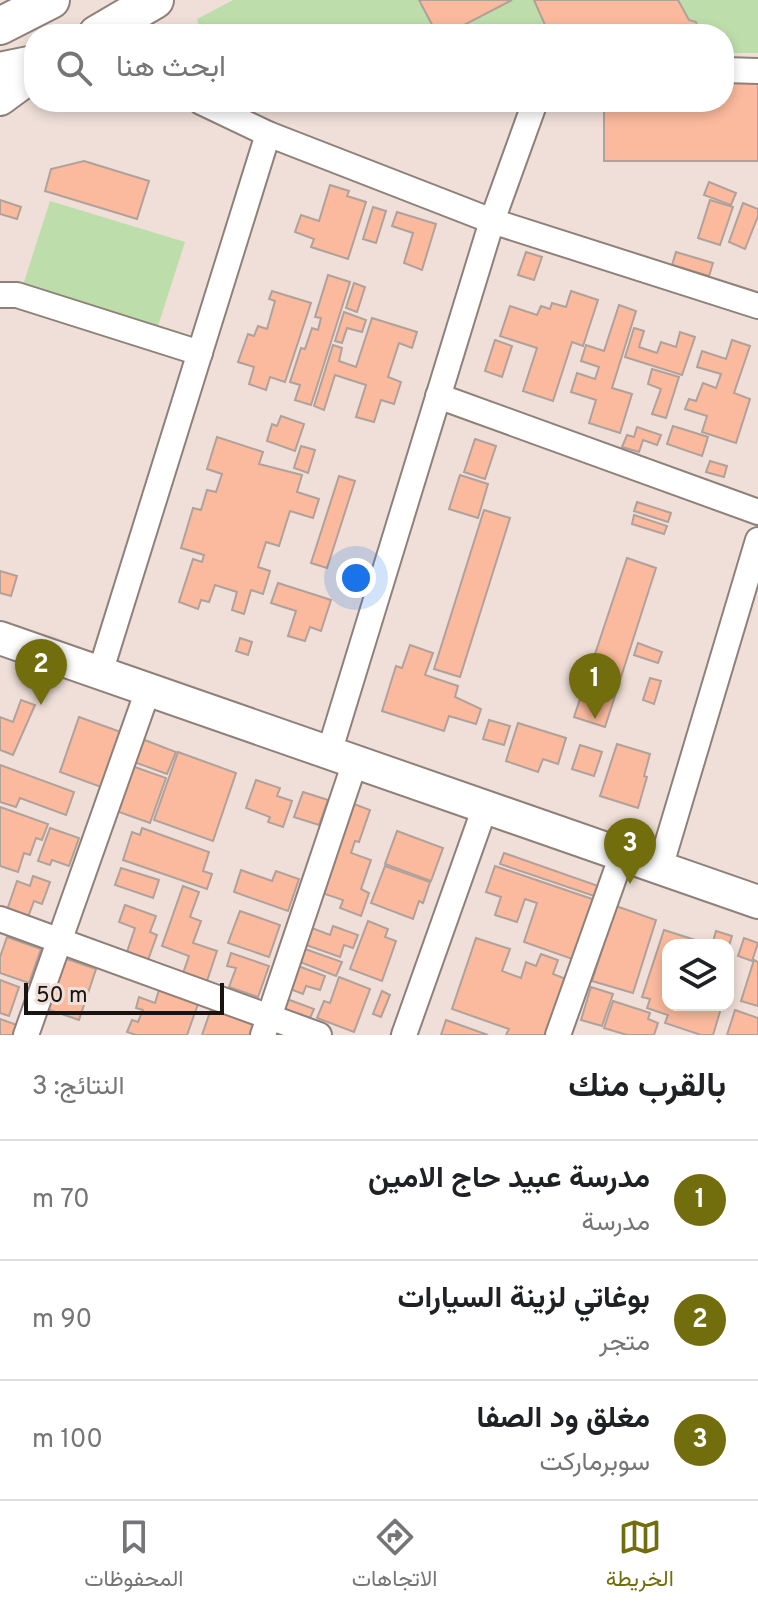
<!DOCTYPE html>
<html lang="ar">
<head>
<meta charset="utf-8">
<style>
	:root { --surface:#fff; --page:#f6f6f6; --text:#202124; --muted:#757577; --line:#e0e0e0; --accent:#726e0d }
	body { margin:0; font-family:Overpass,Vazirmatn,sans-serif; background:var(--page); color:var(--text); direction:rtl }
	.controls { position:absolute; right:24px; bottom:24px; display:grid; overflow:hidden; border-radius:16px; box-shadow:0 4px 12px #0003 }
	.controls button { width:72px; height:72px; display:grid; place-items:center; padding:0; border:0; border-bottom:2px solid var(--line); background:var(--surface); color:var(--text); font:40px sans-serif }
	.scale { position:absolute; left:24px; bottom:20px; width:200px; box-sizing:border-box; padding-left:8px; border:4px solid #191412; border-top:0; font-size:22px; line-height:28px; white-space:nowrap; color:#191412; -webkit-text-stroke:6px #efdfd8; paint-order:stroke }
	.you { position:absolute; left:356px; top:578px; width:28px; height:28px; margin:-20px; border:6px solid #fff; border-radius:50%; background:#1a73e8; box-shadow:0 0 0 12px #1a73e833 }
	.badge { display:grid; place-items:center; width:52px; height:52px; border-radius:50%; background:var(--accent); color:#fff; font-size:26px; font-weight:700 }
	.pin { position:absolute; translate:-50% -66px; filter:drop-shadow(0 2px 4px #0008) }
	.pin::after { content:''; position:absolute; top:42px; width:28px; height:24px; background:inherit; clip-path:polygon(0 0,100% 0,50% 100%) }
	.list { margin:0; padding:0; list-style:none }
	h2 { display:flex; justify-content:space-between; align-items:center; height:104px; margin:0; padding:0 32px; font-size:34px }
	h2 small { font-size:26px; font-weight:400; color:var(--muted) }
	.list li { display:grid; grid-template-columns:52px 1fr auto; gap:24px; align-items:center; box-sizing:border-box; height:120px; padding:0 32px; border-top:2px solid var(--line) }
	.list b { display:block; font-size:30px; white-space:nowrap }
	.list p { margin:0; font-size:26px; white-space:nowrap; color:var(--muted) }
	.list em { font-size:26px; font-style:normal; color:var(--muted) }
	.icon { flex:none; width:44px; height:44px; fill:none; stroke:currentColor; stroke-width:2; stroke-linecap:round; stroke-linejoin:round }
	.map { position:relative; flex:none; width:758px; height:1035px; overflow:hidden; direction:ltr }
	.search { position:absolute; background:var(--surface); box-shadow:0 4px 12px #0003; left:24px; right:24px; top:24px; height:88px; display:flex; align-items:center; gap:20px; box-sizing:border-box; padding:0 28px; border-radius:32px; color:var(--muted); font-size:30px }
	.sheet { height:464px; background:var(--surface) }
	nav { display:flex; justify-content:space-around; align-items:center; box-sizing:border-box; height:112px; border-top:2px solid var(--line); background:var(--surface); font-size:22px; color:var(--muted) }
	nav a { display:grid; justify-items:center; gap:4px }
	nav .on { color:var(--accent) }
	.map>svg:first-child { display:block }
</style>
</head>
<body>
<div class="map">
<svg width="758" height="1035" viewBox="0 0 758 1035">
	<rect width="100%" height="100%" fill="#efdfd8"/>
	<g fill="#bddeaa">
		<polygon points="233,0 758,0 758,53 724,53 724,34 201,34 197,19"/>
		<polygon points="50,201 185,242 158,326 23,285"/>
	</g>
	<g fill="#fbba9d" stroke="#b0a19a" stroke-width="2">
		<polygon points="419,0 512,0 462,26 465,34 437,34"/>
		<polygon points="534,0 678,0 689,20 696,22 699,34 549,34"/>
		<polygon points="724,81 758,81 758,161 604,161 604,102 724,102"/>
		<polygon points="84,161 149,181 137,219 45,191 51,169"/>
		<polygon points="709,182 736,193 731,205 704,195"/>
		<polygon points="330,185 349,191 347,196 366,202 348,259 311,247 314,239 295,232 301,215 319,221"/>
		<polygon points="0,200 21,207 17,219 0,214"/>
		<polygon points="710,200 733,207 720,245 698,238"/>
		<polygon points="743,203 758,209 758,216 745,249 729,242"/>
		<polygon points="373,207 386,211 376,243 363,239"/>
		<polygon points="397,212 436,224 422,270 404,263 413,233 392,226"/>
		<polygon points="526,252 542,257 534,280 518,275"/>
		<polygon points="676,252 713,263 709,276 672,265"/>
		<polygon points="328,275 350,282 311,405 295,400 300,385 290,382 301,348 305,349 312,328 318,330 321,318 315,317"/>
		<polygon points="354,283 365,287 357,312 346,308"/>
		<polygon points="272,291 311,303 285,382 270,377 266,390 249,384 254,367 238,362 248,334 254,336 258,326 267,329 275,301 269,299"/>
		<polygon points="571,291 598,300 583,346 572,342 553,401 523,391 537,348 500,336 510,306 537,315 541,306 550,309 552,303 566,307"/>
		<polygon points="619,305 636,311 612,388 632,394 620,433 589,423 596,400 571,392 577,373 595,379 599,367 581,361 586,345 604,351"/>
		<polygon points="344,312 366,320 362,332 347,328 342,343 335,341"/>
		<polygon points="372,318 417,332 412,348 399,343 388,377 401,382 394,404 381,400 374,422 356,417 366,385 335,375 324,410 314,406 333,345 342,348 339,361 356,367"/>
		<polygon points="634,328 644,331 639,347 657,353 661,342 676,347 680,332 695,337 682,375 625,357"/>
		<polygon points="495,340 512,346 502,377 485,371"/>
		<polygon points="732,340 750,346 734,393 750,399 736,443 702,432 707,416 685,409 689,399 696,401 703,383 716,388 721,374 697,367 702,351 726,359"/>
		<polygon points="652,369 679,377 666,418 652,414 661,389 648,384"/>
		<polygon points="281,416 304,424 295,451 267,441 272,424 277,426"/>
		<polygon points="673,426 708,437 702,456 667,444"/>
		<polygon points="637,427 661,435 657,445 643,440 639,452 622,447 627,435 634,437"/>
		<polygon points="217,437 263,452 259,464 302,475 297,492 319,499 313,518 290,511 279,546 266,542 258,567 270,571 263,594 251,590 244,614 232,610 237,592 215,585 209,602 201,600 198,609 179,602 193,559 202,562 204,555 181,548 193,508 201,510 207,490 216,492 222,474 207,469"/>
		<polygon points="475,439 496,446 485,479 464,472"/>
		<polygon points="301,446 315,450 308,473 294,468"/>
		<polygon points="710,461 727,466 724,477 706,472"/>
		<polygon points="460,475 488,484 478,518 449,509"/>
		<polygon points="339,476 355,481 327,568 311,563"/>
		<polygon points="637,502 671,513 668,522 634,511"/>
		<polygon points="484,510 510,518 460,677 434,669"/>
		<polygon points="634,515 667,526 664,534 632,524"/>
		<polygon points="627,558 656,568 605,727 574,717"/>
		<polygon points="0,571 17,576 11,596 0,593"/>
		<polygon points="278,583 331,600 321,631 310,627 305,641 288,636 296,611 271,603"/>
		<polygon points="240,638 252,642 248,655 236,651"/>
		<polygon points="638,643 662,652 658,663 634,655"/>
		<polygon points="410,645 433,653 425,675 458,686 455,697 481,709 476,724 449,716 444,731 382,711 396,666 402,668"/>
		<polygon points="650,678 661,681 654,704 643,700"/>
		<polygon points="21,700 35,705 13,755 0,750 0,717 13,722"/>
		<polygon points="79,717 121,732 101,787 60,772"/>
		<polygon points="489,720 510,726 504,745 483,739"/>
		<polygon points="518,723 566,738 558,764 543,759 538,772 506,761"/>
		<polygon points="142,739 176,752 167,774 134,762"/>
		<polygon points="617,744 650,754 644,776 647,777 638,808 600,796"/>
		<polygon points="580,745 602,752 594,776 572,769"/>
		<polygon points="178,752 236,773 213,841 154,820"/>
		<polygon points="0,765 74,792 66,815 20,798 16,807 0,802"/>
		<polygon points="132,766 166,778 150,823 116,811"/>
		<polygon points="256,780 280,788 277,796 292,801 283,827 268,822 270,817 246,808"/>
		<polygon points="303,792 328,800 319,825 294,817"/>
		<polygon points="354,804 370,810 359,842 355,841 351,853 371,860 361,889 369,893 361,916 340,908 343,900 322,893"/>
		<polygon points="0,807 48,824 42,840 36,838 30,855 24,853 18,872 0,866"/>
		<polygon points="50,828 79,838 69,866 52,860 50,865 38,861"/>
		<polygon points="142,828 209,852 203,871 212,874 207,889 123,860 132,832 140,835"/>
		<polygon points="397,831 443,848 431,881 385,864"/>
		<polygon points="504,853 604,888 600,898 500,864"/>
		<polygon points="385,866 430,882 423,903 419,901 413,919 371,903"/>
		<polygon points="495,866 598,901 578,961 524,942 537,903 525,899 517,922 495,915 501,897 486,892"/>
		<polygon points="121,868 159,880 153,898 115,885"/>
		<polygon points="241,870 272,881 276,871 299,879 288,911 234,892"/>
		<polygon points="33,876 50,882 42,904 34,901 28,917 7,910 17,881 30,886"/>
		<polygon points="183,886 199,892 190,917 201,921 193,943 217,951 207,981 183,973 189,956 162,946"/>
		<polygon points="125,905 156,916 150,932 157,935 148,960 127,952 135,928 119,922"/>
		<polygon points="616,906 656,920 633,993 592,981"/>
		<polygon points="240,911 280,925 269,957 228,943"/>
		<polygon points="368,921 388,929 385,937 396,941 382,981 350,969"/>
		<polygon points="333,926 358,935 353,948 344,945 340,957 306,945 312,928 330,935"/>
		<polygon points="664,930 711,945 668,945 668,1005 722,1005 713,1035 701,1035 665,1023 668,1015 647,1008 650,999 642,997"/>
		<polygon points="716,931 732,936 728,949 728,945 712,945"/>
		<polygon points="7,937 41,949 29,983 0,973 0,957"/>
		<polygon points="476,938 510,949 502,971 521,978 526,962 536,966 541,954 558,960 553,974 566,979 547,1035 506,1035 509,1029 452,1009"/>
		<polygon points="744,938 758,943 752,961 738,956"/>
		<polygon points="305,949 342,962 336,976 300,962"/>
		<polygon points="231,953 269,966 258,997 229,987 236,968 227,966"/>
		<polygon points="61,957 96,969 79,1020 44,1008"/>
		<polygon points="754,960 758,962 758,1006 741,1001"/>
		<polygon points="298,966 325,976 320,990 306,986 303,994 290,989"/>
		<polygon points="339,977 370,989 354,1032 317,1018 324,1001 330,1003"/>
		<polygon points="0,980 19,987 9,1016 0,1013"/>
		<polygon points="591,987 613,994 602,1026 581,1020"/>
		<polygon points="159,990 198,1004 187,1035 136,1035 127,1032 132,1020 138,1022 143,1010 136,1008 139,997 155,1003"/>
		<polygon points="382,991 390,995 381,1017 373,1014"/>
		<polygon points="287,999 314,1009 310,1018 283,1008"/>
		<polygon points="613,1001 650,1013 648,1019 658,1023 654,1035 627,1035 604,1028"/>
		<polygon points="211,1009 254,1024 250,1035 202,1035"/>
		<polygon points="735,1010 758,1018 758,1035 727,1035"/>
		<polygon points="0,1019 17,1025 13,1035 0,1035"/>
		<polygon points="446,1020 488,1035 441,1035"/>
	</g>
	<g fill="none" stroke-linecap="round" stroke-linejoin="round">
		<defs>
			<g id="street">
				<polyline points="724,70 758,71"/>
				<polyline points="201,102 268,134 492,221 758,306"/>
				<polyline points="0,295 17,295 200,353"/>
				<polyline points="438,396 758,512"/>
				<polyline points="100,673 268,134"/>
				<polyline points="329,753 492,221 535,102"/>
				<polyline points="660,868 758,540"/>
				<polyline points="0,919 319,1035"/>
				<polyline points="26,1035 148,690"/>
				<polyline points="263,1035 355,762"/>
				<polyline points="404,1035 485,807"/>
				<polyline points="558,1035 622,855"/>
			</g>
			<g id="secondary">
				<polyline points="0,99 34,74"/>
				<polyline points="0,638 758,902"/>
			</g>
			<g id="primary">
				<polyline points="0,26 51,0"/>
				<polyline points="97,34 155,0"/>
				<polyline points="0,71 34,64"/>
			</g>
		</defs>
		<use href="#street" stroke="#8f807a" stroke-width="28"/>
		<use href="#secondary" stroke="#8f807a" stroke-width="36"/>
		<use href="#primary" stroke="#8f807a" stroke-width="40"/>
		<use href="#street" stroke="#fff" stroke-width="24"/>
		<use href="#secondary" stroke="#fff" stroke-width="32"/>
		<use href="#primary" stroke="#fff" stroke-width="36"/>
	</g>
</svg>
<div class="controls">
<button><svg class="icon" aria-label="layers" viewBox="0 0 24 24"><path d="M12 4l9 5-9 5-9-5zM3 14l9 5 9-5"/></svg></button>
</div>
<div class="scale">50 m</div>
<div class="you"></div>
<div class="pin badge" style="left:595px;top:719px">1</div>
<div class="pin badge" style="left:41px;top:705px">2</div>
<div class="pin badge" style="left:630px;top:884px">3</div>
<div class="search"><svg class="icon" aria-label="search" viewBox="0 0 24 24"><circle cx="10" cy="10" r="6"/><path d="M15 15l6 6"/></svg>ابحث هنا</div>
</div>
<section class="sheet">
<h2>بالقرب منك<small>النتائج: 3</small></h2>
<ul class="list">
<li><span class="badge">1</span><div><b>مدرسة عبيد حاج الامين</b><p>مدرسة</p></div><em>70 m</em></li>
<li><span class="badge">2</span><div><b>بوغاتي لزينة السيارات</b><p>متجر</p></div><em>90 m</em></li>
<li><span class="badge">3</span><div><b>مغلق ود الصفا</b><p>سوبرماركت</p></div><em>100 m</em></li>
</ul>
</section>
<nav>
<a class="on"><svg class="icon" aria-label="map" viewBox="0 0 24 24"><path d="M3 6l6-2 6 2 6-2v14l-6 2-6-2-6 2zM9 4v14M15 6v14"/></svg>الخريطة</a>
<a><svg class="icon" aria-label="directions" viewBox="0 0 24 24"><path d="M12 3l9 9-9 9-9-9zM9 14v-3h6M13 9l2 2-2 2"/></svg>الاتجاهات</a>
<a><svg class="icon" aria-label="saved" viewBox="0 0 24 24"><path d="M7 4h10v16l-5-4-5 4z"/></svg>المحفوظات</a>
</nav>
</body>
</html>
